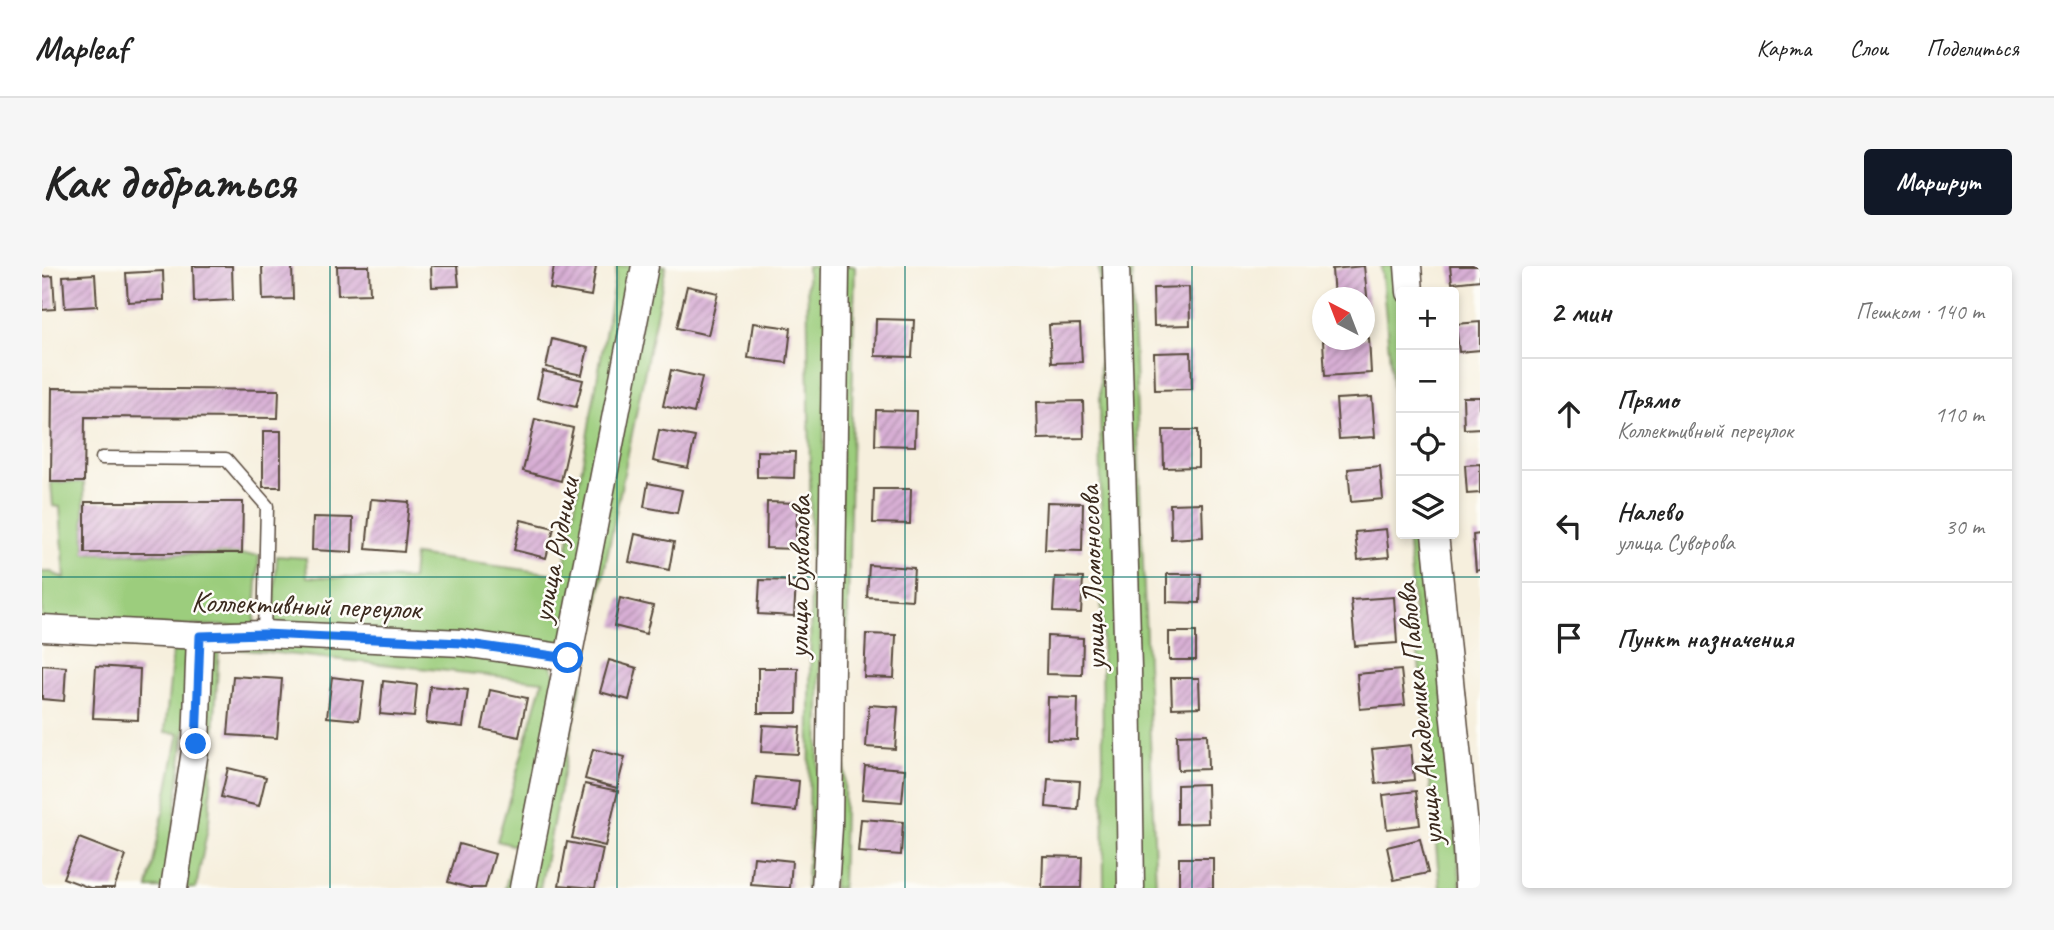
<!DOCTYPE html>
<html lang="ru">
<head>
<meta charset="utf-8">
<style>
	:root { --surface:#fff; --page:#f6f6f6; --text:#222; --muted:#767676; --line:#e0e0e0; --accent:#111827 }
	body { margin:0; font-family:Caveat,sans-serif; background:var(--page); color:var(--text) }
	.controls { position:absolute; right:21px; top:21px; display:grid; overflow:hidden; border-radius:7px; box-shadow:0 4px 10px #0003 }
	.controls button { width:63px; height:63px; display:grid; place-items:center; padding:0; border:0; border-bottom:2px solid var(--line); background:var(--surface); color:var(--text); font:35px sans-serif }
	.compass { position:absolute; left:1270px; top:21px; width:63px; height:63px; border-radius:50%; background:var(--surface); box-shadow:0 4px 10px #0003; rotate:318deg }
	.stop { position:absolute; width:21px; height:21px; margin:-16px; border:5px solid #1a73e8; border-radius:50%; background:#fff }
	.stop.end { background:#1a73e8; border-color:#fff; box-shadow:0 2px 7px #0008 }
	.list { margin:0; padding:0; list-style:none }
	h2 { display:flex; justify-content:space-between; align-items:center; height:91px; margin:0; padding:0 28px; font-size:30px }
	h2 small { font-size:23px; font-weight:400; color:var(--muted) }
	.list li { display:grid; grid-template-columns:46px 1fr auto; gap:21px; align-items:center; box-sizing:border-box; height:112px; padding:0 28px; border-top:2px solid var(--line) }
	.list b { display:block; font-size:26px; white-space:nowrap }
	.list p { margin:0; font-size:23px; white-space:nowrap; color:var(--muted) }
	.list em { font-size:23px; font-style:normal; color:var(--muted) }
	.icon { flex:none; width:38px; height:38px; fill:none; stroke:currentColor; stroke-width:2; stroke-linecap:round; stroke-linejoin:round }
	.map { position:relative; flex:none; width:1438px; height:622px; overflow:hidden; border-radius:7px }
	header { display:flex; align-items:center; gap:42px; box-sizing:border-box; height:98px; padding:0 35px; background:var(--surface); border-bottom:2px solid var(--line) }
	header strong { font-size:33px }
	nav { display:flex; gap:38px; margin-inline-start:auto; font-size:24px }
	.intro { display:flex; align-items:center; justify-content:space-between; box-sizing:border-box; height:168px; padding:0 42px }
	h1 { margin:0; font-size:49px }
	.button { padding:18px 32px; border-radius:7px; background:var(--accent); color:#fff; font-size:24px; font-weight:700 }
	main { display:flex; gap:42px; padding:0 42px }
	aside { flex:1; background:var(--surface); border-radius:7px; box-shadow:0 4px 10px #0003 }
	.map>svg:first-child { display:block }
</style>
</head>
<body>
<header>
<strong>Mapleaf</strong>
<nav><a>Карта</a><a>Слои</a><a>Поделиться</a></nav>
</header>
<div class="intro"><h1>Как добраться</h1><a class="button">Маршрут</a></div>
<main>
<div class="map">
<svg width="1438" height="622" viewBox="0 0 1438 622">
	<defs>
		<pattern id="building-hatch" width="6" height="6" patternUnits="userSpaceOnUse" patternTransform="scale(1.75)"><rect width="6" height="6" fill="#d8afd5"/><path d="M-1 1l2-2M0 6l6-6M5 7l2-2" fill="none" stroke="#b08fac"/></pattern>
	</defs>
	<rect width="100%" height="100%" fill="#fdfcf7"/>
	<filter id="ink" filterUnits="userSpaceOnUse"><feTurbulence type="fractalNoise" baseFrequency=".0143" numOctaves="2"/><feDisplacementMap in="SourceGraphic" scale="14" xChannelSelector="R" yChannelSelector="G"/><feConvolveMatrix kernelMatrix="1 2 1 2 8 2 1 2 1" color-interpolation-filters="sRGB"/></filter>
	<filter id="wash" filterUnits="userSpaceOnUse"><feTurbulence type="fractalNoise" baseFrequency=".00686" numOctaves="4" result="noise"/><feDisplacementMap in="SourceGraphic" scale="28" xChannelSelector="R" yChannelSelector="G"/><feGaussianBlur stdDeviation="1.57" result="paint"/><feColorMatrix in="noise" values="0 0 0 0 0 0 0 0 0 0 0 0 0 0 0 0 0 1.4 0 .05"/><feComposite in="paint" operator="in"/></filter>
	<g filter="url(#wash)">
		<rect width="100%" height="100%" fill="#f6efdd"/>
		<g fill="#9ccd7d" stroke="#6c7c4e" stroke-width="2">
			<polygon points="575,0 597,0 521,382 231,359 235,290 264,292 265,311 370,313 372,289 521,309"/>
			<polygon points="610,0 624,0 498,622 487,622"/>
			<polygon points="765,0 785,0 774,622 764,622 767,584 769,279"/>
			<polygon points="803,0 813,0 801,586 800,622 791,622"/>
			<polygon points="1057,0 1070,0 1083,622 1062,622"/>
			<polygon points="1080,0 1089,0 1114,622 1095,622"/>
			<polygon points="1339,0 1360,0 1359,210"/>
			<polygon points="9,216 42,216 43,287 217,289 212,360 0,359 0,306 9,306 23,313 18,241 11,240"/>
			<polygon points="1365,268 1387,268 1419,622 1398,622"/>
			<polygon points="0,366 152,381 125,622 106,622 137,467 123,466 131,383 0,376"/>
			<polygon points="165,378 420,384 509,399 514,410 475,622 463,622 474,580 455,575 501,415 177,381 167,556 154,622 138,622"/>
		</g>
		<g id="blocks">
			<g fill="url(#building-hatch)">
				<polygon points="151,0 190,0 191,34 152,36"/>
				<polygon points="220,0 250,0 251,33 221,34"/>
				<polygon points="295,0 327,0 328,28 296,29"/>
				<polygon points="389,0 415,0 417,20 390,21"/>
				<polygon points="512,0 554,0 549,30 508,23"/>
				<polygon points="1322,0 1326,39 1322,39 1322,32 1292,32 1290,3"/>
				<polygon points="1408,0 1438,0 1438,14 1410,17"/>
				<polygon points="121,5 122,34 86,36 84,7"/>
				<polygon points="53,8 55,40 23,42 21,10"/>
				<polygon points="11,10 13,43 0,44 0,11"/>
				<polygon points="645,20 676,27 666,69 635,62"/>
				<polygon points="1147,21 1148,59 1112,60 1111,22"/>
				<polygon points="834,53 872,54 870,91 833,90"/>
				<polygon points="1438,56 1438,84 1417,86 1414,58"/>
				<polygon points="711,57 749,62 745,97 706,92"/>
				<polygon points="1038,58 1040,96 1009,97 1007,59"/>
				<polygon points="1322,72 1327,72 1329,107 1283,110 1281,75"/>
				<polygon points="510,73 546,82 540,109 504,101"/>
				<polygon points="1149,86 1150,123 1113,124 1112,87"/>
				<polygon points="629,104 660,111 652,147 621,140"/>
				<polygon points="501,105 541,114 534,141 495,132"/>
				<polygon points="10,122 237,124 236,152 43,151 42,216 9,216"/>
				<polygon points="1330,131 1333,171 1297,173 1294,133"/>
				<polygon points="1421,131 1438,131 1438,162 1422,163"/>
				<polygon points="1041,135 1042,172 996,173 995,136"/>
				<polygon points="834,144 874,145 873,180 833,179"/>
				<polygon points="493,153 531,162 519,215 481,205"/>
				<polygon points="617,164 653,171 646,202 611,195"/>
				<polygon points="1121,164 1156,164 1156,201 1122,202"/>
				<rect x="221" y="165" width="18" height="56"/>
				<polygon points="715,185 753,186 752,212 715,211"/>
				<polygon points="1438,198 1438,227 1425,228 1423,199"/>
				<polygon points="1338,200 1341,233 1309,236 1306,203"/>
				<polygon points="606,217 640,224 635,247 602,241"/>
				<polygon points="832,223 869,223 868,258 831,257"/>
				<polygon points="329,233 367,236 362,286 324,283"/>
				<polygon points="43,236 201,236 200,287 43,287"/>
				<polygon points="725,236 756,237 753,283 724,282"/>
				<polygon points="1005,236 1041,237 1040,285 1003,284"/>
				<polygon points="1160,237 1161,271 1129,273 1128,238"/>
				<polygon points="271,251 311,252 310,286 270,284"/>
				<polygon points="479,254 512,262 504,292 472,284"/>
				<polygon points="1344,263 1347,291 1316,294 1313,266"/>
				<polygon points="593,268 632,276 627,304 587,296"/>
				<polygon points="1438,268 1438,304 1434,305 1431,269"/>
				<polygon points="827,299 872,302 870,334 825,331"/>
				<polygon points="1125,308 1159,308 1158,337 1125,336"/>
				<polygon points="1013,311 1041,312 1039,347 1011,346"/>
				<polygon points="718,314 754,315 752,350 716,348"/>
				<polygon points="1352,331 1355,377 1313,380 1309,334"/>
				<polygon points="578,332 611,340 604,368 572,360"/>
				<rect x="1127" y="366" width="27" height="28"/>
				<polygon points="824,368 854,369 852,412 822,411"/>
				<polygon points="1005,370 1041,372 1040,409 1004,408"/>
				<polygon points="567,394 595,402 587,434 558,426"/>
				<polygon points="0,399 24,401 22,435 0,433"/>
				<polygon points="54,400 98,403 96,454 51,452"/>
				<polygon points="716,402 756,402 755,447 716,447"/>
				<polygon points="1359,404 1363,439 1318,443 1315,408"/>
				<polygon points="191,410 240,413 235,472 186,469"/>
				<polygon points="290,411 322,415 317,454 285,451"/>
				<polygon points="1129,412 1157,412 1158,441 1130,442"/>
				<polygon points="341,415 375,419 372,451 338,448"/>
				<polygon points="388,420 426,424 421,461 384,457"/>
				<polygon points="448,424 485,432 477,471 440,463"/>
				<polygon points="1006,431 1036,432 1035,474 1005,473"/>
				<polygon points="827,439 856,441 853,483 824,481"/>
				<polygon points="721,459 758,461 756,488 719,486"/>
				<polygon points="1165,468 1166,503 1136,504 1135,469"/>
				<polygon points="1369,479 1372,514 1334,518 1330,483"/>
				<polygon points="551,483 583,491 575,522 543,513"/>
				<polygon points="823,500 863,503 860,536 820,533"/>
				<polygon points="186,502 224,511 217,540 179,531"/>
				<polygon points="714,511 757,515 754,545 711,541"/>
				<polygon points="1006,513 1038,515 1036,544 1004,541"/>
				<polygon points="543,518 576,525 563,580 530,572"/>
				<polygon points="1165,518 1166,557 1135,558 1135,519"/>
				<polygon points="1374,525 1378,559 1345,563 1341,529"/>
				<polygon points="819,553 861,556 859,589 816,586"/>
				<polygon points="37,572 84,590 72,622 48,622 21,612"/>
				<polygon points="1378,573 1386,607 1352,614 1345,581"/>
				<polygon points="525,576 561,583 553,622 517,619"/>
				<polygon points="417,578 453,588 443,622 428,622 406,616"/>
				<polygon points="1001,590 1040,591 1039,622 1000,622"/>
				<polygon points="712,591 750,595 748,622 709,619"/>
				<rect x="1137" y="592" width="34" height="30"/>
			</g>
		</g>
	</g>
	<g filter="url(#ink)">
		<use href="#blocks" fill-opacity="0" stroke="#57483b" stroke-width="2"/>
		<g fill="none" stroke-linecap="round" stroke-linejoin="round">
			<defs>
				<polyline id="lane" points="60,192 184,193 225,240 222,368"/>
				<g id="street">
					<polyline points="1074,0 1086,403 1089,622"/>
					<polyline points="1366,0 1368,26"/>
					<polyline points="1393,268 1423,561 1426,622"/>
					<polyline points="0,362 158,370 222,368 420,377 526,392"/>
					<polyline points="132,622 154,478 158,370"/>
					<polyline points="481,622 603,0"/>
					<polyline points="783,622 787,561 794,0"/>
				</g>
			</defs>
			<use href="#lane" stroke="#57483b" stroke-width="15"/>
			<use href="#street" stroke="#57483b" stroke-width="29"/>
			<use href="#lane" stroke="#fff" stroke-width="12"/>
			<use href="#street" stroke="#fff" stroke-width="26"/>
		</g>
	</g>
	<g fill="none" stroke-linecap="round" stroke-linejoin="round" filter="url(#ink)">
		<polyline stroke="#1a73e8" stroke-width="9" points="154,478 158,370 222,368 420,377 526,392"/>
	</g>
	<path fill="none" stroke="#0f766e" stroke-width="2" stroke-opacity="0.55" d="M 288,0 L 288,622M 575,0 L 575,622M 863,0 L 863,622M 1150,0 L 1150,622M 0,311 L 1438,311"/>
	<g text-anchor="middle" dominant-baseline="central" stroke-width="5" stroke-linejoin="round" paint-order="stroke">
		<g font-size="30" fill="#3b2a1e" stroke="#fdfcf7">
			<text transform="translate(513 284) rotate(-79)">улица Рудники</text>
			<text transform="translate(757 311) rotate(-89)">улица Бухвалова</text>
			<text transform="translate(1050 312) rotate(-92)">улица Ломоносова</text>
			<text transform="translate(264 339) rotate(2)">Коллективный переулок</text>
			<text transform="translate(1377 448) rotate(-96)">улица Академика Павлова</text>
		</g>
	</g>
</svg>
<div class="controls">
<button>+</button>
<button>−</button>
<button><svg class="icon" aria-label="locate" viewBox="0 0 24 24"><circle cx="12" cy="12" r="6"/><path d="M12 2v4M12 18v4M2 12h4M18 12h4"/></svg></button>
<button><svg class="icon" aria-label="layers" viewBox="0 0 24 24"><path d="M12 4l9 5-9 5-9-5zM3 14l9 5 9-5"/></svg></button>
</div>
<svg class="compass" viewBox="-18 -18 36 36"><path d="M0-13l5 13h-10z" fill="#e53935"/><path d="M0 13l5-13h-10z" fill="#767676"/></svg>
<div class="stop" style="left:526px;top:392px"></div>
<div class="stop end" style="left:154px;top:478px"></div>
</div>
<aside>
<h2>2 мин<small>Пешком · 140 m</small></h2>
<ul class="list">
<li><svg class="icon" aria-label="ahead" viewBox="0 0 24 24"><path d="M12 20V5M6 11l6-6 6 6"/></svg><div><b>Прямо</b><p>Коллективный переулок</p></div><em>110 m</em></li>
<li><svg class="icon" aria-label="left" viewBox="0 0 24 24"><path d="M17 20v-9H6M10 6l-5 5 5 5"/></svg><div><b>Налево</b><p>улица Суворова</p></div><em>30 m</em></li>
<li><svg class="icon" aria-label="arrive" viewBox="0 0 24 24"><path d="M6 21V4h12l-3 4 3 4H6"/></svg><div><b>Пункт назначения</b></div></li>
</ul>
</aside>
</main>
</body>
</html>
